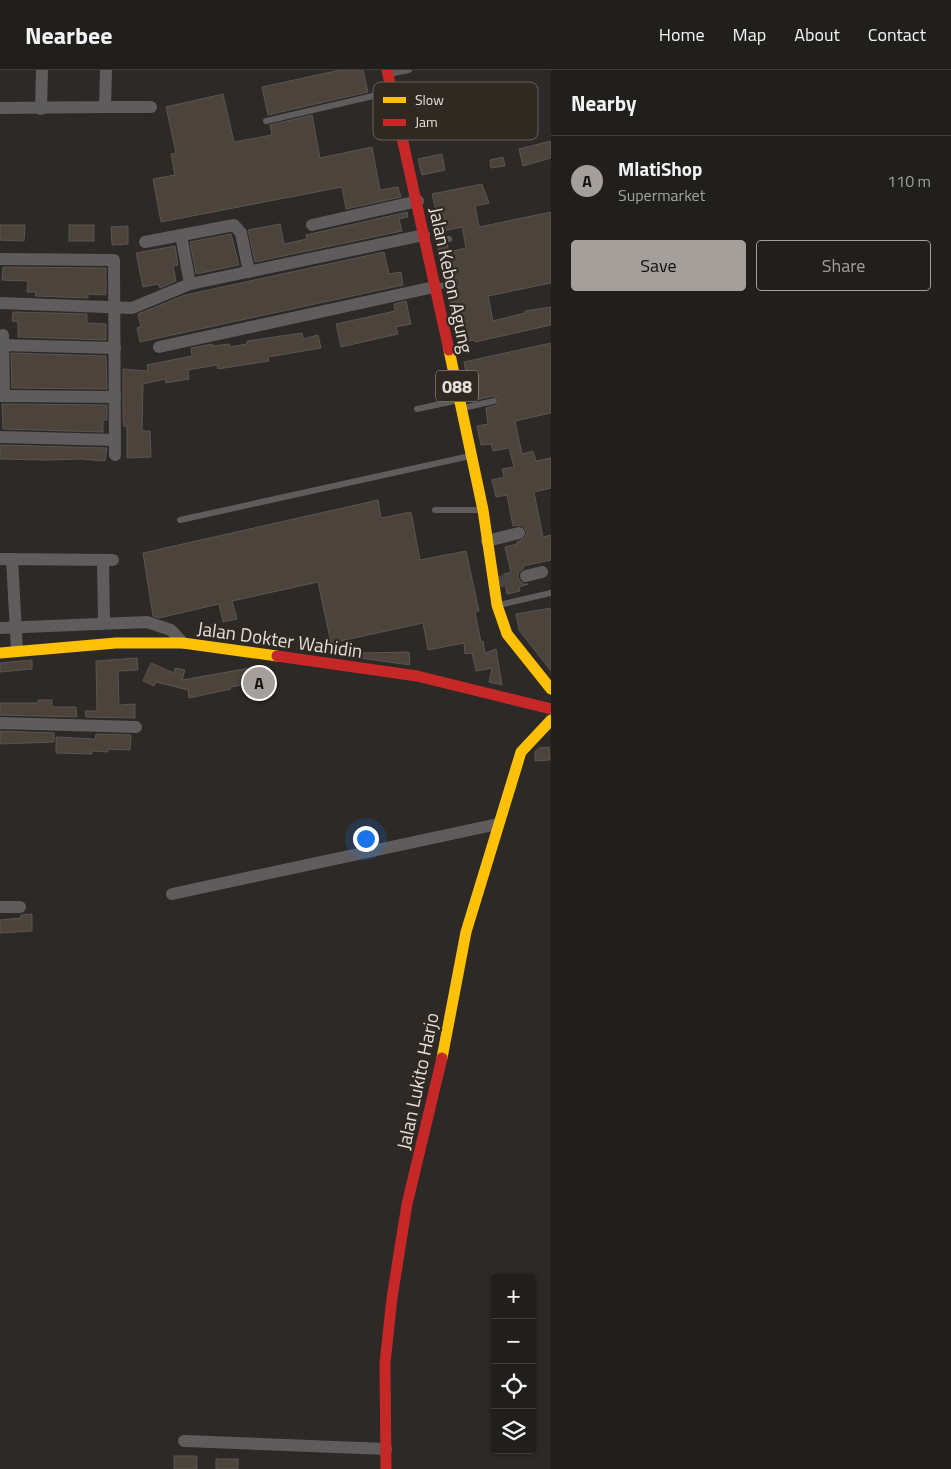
<!DOCTYPE html>
<html lang="en">
<head>
<meta charset="utf-8">
<style>
	:root { --surface:#211f1c; --page:#292725; --text:#f1f3f6; --muted:#a2a2a3; --line:#3e3d3b; --accent:#a49f9b }
	body { margin:0; font-family:"Titillium Web",sans-serif; background:var(--page); color:var(--text) }
	.controls { position:absolute; right:15px; bottom:15px; display:grid; overflow:hidden; border-radius:5px; box-shadow:0 1px 4px #0004 }
	.controls button { width:45px; height:45px; display:grid; place-items:center; padding:0; border:0; border-bottom:1px solid var(--line); background:var(--surface); color:var(--text); font:25px sans-serif }
	.you { position:absolute; left:365px; top:768px; width:18px; height:18px; margin:-12px; border:4px solid #fff; border-radius:50%; background:#1a73e8; box-shadow:0 0 0 8px #1a73e833 }
	.badge { display:grid; place-items:center; width:32px; height:32px; border-radius:50%; background:var(--accent); color:#111; font-size:16px; font-weight:700 }
	.pin { position:absolute; translate:-50% -50%; border:2px solid #fff; box-shadow:0 1px 5px #0006 }
	.list { margin:0; padding:0; list-style:none }
	h2 { display:flex; justify-content:space-between; align-items:center; height:65px; margin:0; padding:0 20px; font-size:21px }
	h2 small { font-size:16px; font-weight:400; color:var(--muted) }
	.list li { display:grid; grid-template-columns:32px 1fr auto; gap:15px; align-items:center; box-sizing:border-box; height:90px; padding:0 20px; border-top:1px solid var(--line) }
	.list b { display:block; font-size:19px; white-space:nowrap }
	.list p { margin:0; font-size:16px; white-space:nowrap; color:var(--muted) }
	.list em { font-size:16px; font-style:normal; color:var(--muted) }
	.actions { display:flex; gap:10px; padding:15px 20px }
	.actions a { flex:1; padding:11px 0; border:1px solid var(--accent); border-radius:5px; text-align:center; font-size:18px; color:var(--accent) }
	.actions .main { background:var(--accent); color:#111 }
	.icon { flex:none; width:28px; height:28px; fill:none; stroke:currentColor; stroke-width:2; stroke-linecap:round; stroke-linejoin:round }
	.map { position:relative; flex:none; width:551px; height:1399px; overflow:hidden }
	header { display:flex; align-items:center; gap:30px; box-sizing:border-box; height:70px; padding:0 25px; background:var(--surface); border-bottom:1px solid var(--line) }
	header strong { font-size:24px }
	nav { display:flex; gap:28px; margin-inline-start:auto; font-size:18px }
	main { display:flex }
	aside { flex:1; background:var(--surface) }
	.map>svg:first-child { display:block }
</style>
</head>
<body>
<header>
<strong>Nearbee</strong>
<nav><a>Home</a><a>Map</a><a>About</a><a>Contact</a></nav>
</header>
<main>
<div class="map">
<svg width="551" height="1399" viewBox="0 0 551 1399">
	<rect width="100%" height="100%" fill="#2c2926"/>
	<g fill="#4c443b" stroke="#585552" fill-rule="evenodd">
		<polygon points="340,0 363,0 368,22 268,45 262,17"/>
		<polygon points="223,24 234,72 272,65 270,55 312,45 320,88 372,77 380,120 398,117 401,127 346,139 342,117 161,152 153,109 175,105 171,84 176,83 166,37"/>
		<polygon points="551,71 551,88 523,96 519,79"/>
		<polygon points="442,84 445,100 422,105 418,89"/>
		<polygon points="503,87 505,96 491,98 490,90"/>
		<path d="M 482,114 L 489,133 L 475,136 L 479,157 L 551,142 L 551,213 L 488,226 L 493,251 L 525,243 L 525,241 L 551,237 L 551,255 L 475,272 L 474,270 L 459,273 L 447,220 L 458,217 L 460,212 L 456,208 L 445,210 L 431,146 L 437,145 L 432,124 ZM 462,157 L 466,178 L 449,182 L 447,174 L 441,169 L 445,164 L 444,161 Z"/>
		<polygon points="407,142 408,147 399,149 402,161 255,192 248,160 280,154 284,174 307,169 306,165"/>
		<polygon points="0,155 25,155 24,171 0,170"/>
		<rect x="69" y="155" width="25" height="16"/>
		<polygon points="128,156 128,174 112,175 111,157"/>
		<polygon points="231,164 239,195 196,204 190,172"/>
		<polygon points="175,176 178,195 173,196 176,211 160,218 158,214 143,217 136,183"/>
		<polygon points="384,182 389,204 401,202 403,215 140,272 137,258 141,257 138,244 185,225"/>
		<polygon points="3,197 106,198 106,225 88,224 88,228 35,226 36,222 27,222 28,211 2,210"/>
		<polygon points="406,231 411,254 396,257 398,264 341,277 336,254 395,241 394,234"/>
		<polygon points="13,242 87,244 87,253 106,254 106,270 18,267 18,252 12,251"/>
		<polygon points="302,263 303,269 318,265 321,278 268,287 269,291 218,299 217,295 188,300 189,309 166,313 165,309 143,314 142,361 150,361 151,387 127,388 127,356 124,356 123,349 123,299 148,301 147,295 192,286 191,278 212,274 213,276 229,274 230,277 247,274 247,271"/>
		<polygon points="551,273 551,343 515,351 522,384 533,381 536,391 551,388 551,418 534,422 543,467 551,465 551,490 523,496 524,498 518,503 518,508 523,514 528,514 519,517 520,521 507,524 504,504 511,502 505,477 517,474 517,472 525,468 527,462 522,455 513,456 507,425 496,427 492,410 504,407 502,399 514,397 509,378 493,381 491,374 481,375 477,356 488,354 486,338 497,335 499,329 493,326 472,331 464,292"/>
		<polygon points="11,283 106,286 107,319 12,318"/>
		<polygon points="2,334 107,335 107,350 103,350 103,362 3,359"/>
		<polygon points="0,375 107,378 105,391 81,389 46,390 0,389"/>
		<polygon points="378,430 381,448 411,442 420,490 466,481 479,541 475,542 481,572 483,571 485,583 496,579 502,615 489,612 492,598 476,601 472,583 465,584 464,573 428,580 423,553 331,573 318,512 232,531 237,549 223,552 219,534 159,548 153,546 143,483"/>
		<polygon points="551,538 551,601 519,560 516,544"/>
		<polygon points="409,582 410,595 360,588 360,583"/>
		<polygon points="137,588 138,600 118,601 119,635 135,634 135,648 86,647 85,641 97,641 96,591"/>
		<polygon points="32,590 32,599 0,602 0,593"/>
		<polygon points="151,593 174,603 175,598 185,600 182,610 250,598 251,600 262,599 263,612 230,617 231,619 189,628 188,620 156,612 154,616 143,611"/>
		<polygon points="38,630 52,630 52,637 76,637 77,647 0,645 0,633 38,633"/>
		<polygon points="0,661 54,663 54,672 0,674"/>
		<polygon points="96,664 131,665 130,680 108,679 108,682 92,681 92,684 56,683 56,667 95,669"/>
		<polygon points="549,677 550,690 535,691 535,682 539,678"/>
		<polygon points="32,844 32,861 0,863 0,850 21,848 21,845"/>
		<rect x="174" y="1386" width="23" height="13"/>
		<rect x="216" y="1389" width="22" height="10"/>
	</g>
	<g fill="none" stroke-linecap="round" stroke-linejoin="round">
		<polyline stroke="#484441" stroke-width="12" stroke-dasharray="12 6" stroke-linecap="butt" points="499,512 517,508"/>
		<g stroke="#5e5c5c" stroke-width="6">
			<polyline points="389,4 409,0"/>
			<polyline points="266,51 390,22"/>
			<polyline points="446,169 449,169"/>
			<polyline points="436,217 455,213"/>
			<polyline points="463,338 494,331"/>
			<polyline points="417,339 459,330"/>
			<polyline points="435,440 482,440"/>
			<polyline points="180,450 470,386"/>
			<polyline points="499,535 551,523"/>
		</g>
		<g stroke="#5e5c5c" stroke-width="12">
			<polyline points="105,37 151,37"/>
			<polyline points="0,38 105,37 106,0"/>
			<polyline points="41,39 42,0"/>
			<polyline points="312,155 418,131"/>
			<polyline points="181,165 190,214"/>
			<polyline points="145,172 234,155 241,163 249,202"/>
			<polyline points="0,189 114,190 115,385"/>
			<polyline points="0,233 132,238 190,214 424,165"/>
			<polyline points="3,265 4,326"/>
			<polyline points="0,275 115,278"/>
			<polyline points="159,277 434,217"/>
			<polyline points="0,326 115,327"/>
			<polyline points="0,367 115,370"/>
			<polyline points="487,471 519,463"/>
			<polyline points="0,489 113,490"/>
			<polyline points="12,489 17,581"/>
			<polyline points="103,490 104,553"/>
			<polyline points="526,506 542,502"/>
			<polyline points="0,558 147,552 171,560 183,573"/>
			<polyline points="0,653 136,657"/>
			<polyline points="172,824 498,754"/>
			<polyline points="0,837 20,837"/>
			<polyline points="184,1371 386,1379"/>
		</g>
		<g stroke="#ffc107" stroke-width="11">
			<polyline points="449,280 483,440 497,535 507,564 551,619"/>
			<polyline points="0,583 116,573 183,573 277,586"/>
			<polyline points="442,988 466,862 521,682 551,650"/>
		</g>
		<g stroke="#c62828" stroke-width="11">
			<polyline points="387,0 449,280"/>
			<polyline points="277,586 417,606 551,639"/>
			<polyline points="386,1399 385,1293 392,1228 407,1134 442,988"/>
		</g>
	</g>
	<g text-anchor="middle" dominant-baseline="central" stroke-width="4.5" stroke-linejoin="round" paint-order="stroke">
		<rect fill="#302922" stroke="#aea8a3" stroke-width="1" x="436" y="300.5" width="42" height="31" rx="4"/>
		<g font-size="18" font-weight="bold" fill="#e4dfda">
			<text x="457" y="316">088</text>
		</g>
		<g font-size="19" fill="#e4dfda" stroke="#302922">
			<text transform="translate(452 210) rotate(78)">Jalan Kebon Agung</text>
			<text transform="translate(280 569) rotate(8)">Jalan Dokter Wahidin</text>
			<text transform="translate(417 1011) rotate(-78)">Jalan Lukito Harjo</text>
		</g>
	</g>
	<rect x="373" y="12" width="165" height="58" rx="8" fill="#302922" stroke="#666059" stroke-width="1"/>
	<rect x="383" y="27" width="23" height="6" fill="#ffc107"/>
	<rect x="383" y="49" width="23" height="7" fill="#c62828"/>
	<g font-size="14" fill="#e4dfda">
		<text x="415" y="35">Slow</text>
		<text x="415" y="57">Jam</text>
	</g>
</svg>
<div class="controls">
<button>+</button>
<button>−</button>
<button><svg class="icon" aria-label="locate" viewBox="0 0 24 24"><circle cx="12" cy="12" r="6"/><path d="M12 2v4M12 18v4M2 12h4M18 12h4"/></svg></button>
<button><svg class="icon" aria-label="layers" viewBox="0 0 24 24"><path d="M12 4l9 5-9 5-9-5zM3 14l9 5 9-5"/></svg></button>
</div>
<div class="you"></div>
<div class="pin badge" style="left:259px;top:613px">A</div>
</div>
<aside>
<h2>Nearby<small></small></h2>
<ul class="list">
<li><span class="badge">A</span><div><b>MlatiShop</b><p>Supermarket</p></div><em>110 m</em></li>
</ul>
<div class="actions"><a class="main">Save</a><a>Share</a></div>
</aside>
</main>
</body>
</html>
